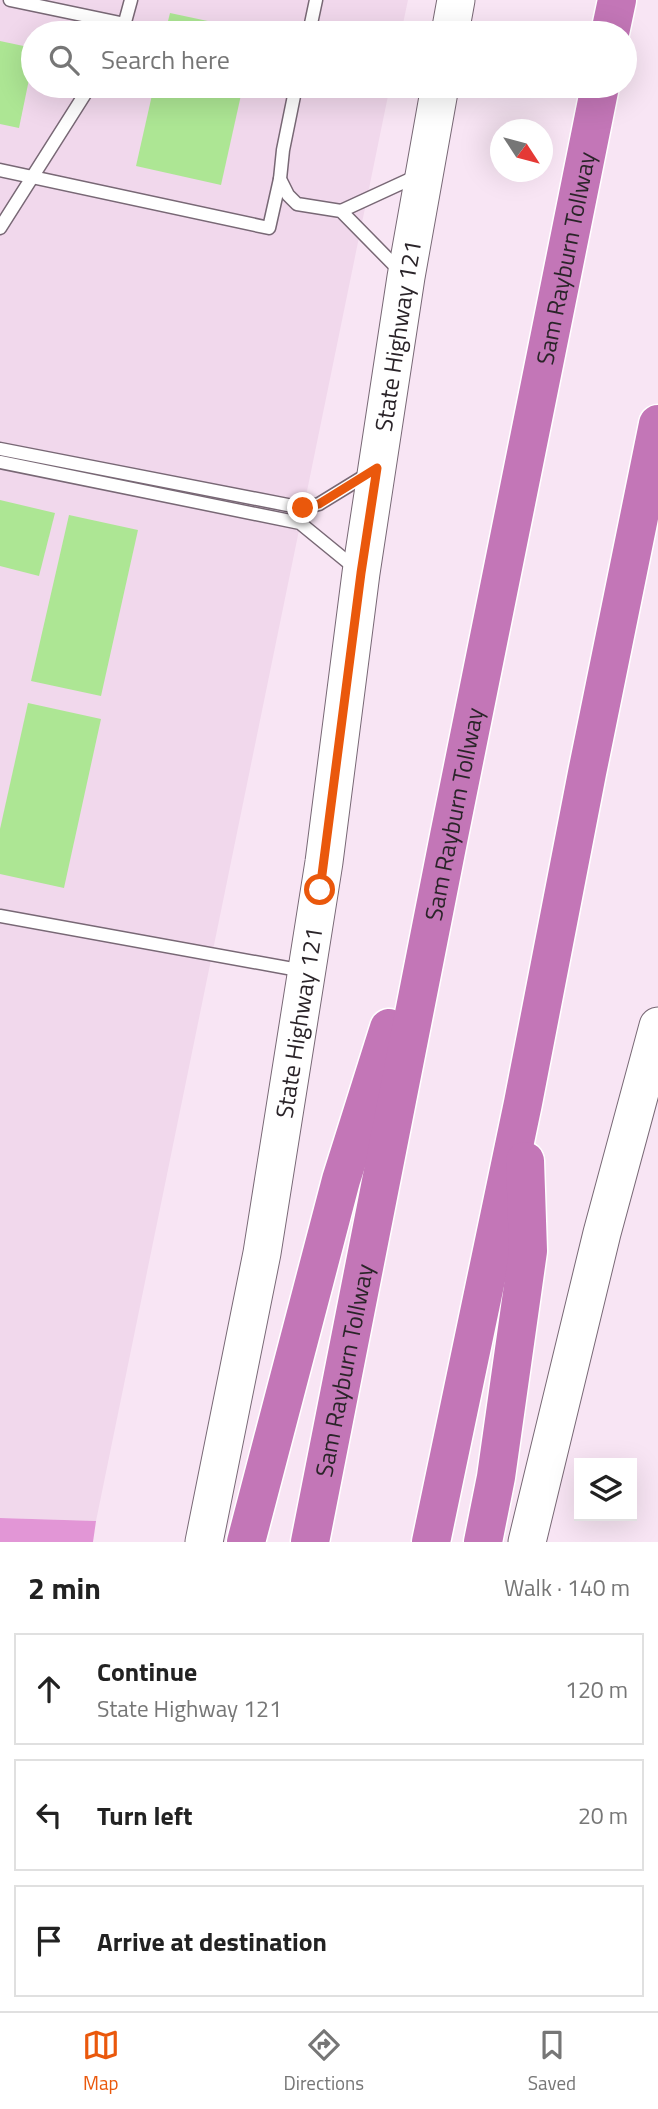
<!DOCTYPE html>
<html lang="en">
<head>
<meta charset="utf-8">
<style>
	:root { --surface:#fff; --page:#f2f2f2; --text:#222; --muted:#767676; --line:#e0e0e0; --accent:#ea580c }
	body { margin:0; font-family:"Titillium Web",sans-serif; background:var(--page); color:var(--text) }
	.controls { position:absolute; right:21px; bottom:21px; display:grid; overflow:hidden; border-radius:0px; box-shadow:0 7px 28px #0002 }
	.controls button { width:63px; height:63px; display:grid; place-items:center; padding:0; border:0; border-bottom:2px solid var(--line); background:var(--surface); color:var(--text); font:35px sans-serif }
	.compass { position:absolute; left:490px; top:119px; width:63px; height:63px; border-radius:50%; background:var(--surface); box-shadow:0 7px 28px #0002; rotate:126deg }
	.stop { position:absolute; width:21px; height:21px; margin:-16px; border:5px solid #ea580c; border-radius:50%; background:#fff }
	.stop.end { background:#ea580c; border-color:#fff; box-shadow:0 2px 7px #0008 }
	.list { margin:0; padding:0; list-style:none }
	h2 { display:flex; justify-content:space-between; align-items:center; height:91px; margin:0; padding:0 28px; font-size:30px }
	h2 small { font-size:23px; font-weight:400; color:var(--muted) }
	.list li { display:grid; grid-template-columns:46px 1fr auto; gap:21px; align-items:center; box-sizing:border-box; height:112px; margin:0 14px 14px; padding:0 14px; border:2px solid var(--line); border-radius:0px }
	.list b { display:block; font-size:26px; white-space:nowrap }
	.list p { margin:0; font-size:23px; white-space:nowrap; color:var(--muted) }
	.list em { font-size:23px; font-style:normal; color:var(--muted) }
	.icon { flex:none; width:38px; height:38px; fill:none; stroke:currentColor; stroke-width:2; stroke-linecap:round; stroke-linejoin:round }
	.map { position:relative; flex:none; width:658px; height:1542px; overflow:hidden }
	.search { position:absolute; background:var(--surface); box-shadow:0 7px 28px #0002; left:21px; right:21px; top:21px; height:77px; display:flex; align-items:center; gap:18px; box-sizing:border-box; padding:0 24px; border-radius:38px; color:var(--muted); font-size:26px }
	.sheet { height:469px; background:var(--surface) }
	nav { display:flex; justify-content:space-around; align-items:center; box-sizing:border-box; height:98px; border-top:2px solid var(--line); background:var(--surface); font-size:19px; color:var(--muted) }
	nav a { display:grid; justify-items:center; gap:4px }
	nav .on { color:var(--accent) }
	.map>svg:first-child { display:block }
</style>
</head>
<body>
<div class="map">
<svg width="658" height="1542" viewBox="0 0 658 1542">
	<rect width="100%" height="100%" fill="#f8e5f4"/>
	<polygon fill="#f1d8ec" points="0,0 408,0 401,33 33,33 33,86 390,86 96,1521 0,1518"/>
	<polygon fill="#e296d6" points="0,1518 96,1521 93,1542 0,1542"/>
	<g fill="#ade694">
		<polygon points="170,13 259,32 259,33 165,33"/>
		<polygon points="0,41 33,48 33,60 19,128 0,124"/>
		<polygon points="154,86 243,86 221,185 136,166"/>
		<polygon points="0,500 55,513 39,576 0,566"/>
		<polygon points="69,515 138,530 101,696 31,681"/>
		<polygon points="28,703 101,719 64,888 0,874 0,829"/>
	</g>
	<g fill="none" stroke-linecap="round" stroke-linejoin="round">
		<defs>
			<g id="lane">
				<polyline points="10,0 125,24"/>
				<polyline points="122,33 131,0"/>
				<polyline points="309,33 316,0"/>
				<polyline points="296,86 283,150 280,179 288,195 297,204 341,211 401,272"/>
				<polyline points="0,170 269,228 280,179"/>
				<polyline points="341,211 417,176"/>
				<polyline points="0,228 90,86"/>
				<polyline points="0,449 303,508 319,504 371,472"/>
				<polyline points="0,462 300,523 355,568"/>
				<polyline points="0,916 304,971"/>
			</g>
			<g id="secondary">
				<polyline points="450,33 456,0"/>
				<path id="s1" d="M 204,1542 L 262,1253 L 324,862 L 361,573 L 406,277 L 440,86"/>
				<polyline points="527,1542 602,1233 658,1026"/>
			</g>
			<g id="highway">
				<polyline points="610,33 617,0"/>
				<polyline points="246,1542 341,1180 389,1028"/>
				<path id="s2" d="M 310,1542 L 449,836 L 600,86"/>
				<polyline points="431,1542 523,1103 587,773 658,424"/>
				<polyline points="483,1542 496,1477 528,1251 525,1161"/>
			</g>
		</defs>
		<use href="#lane" stroke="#786875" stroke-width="15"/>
		<use href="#secondary" stroke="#786875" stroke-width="39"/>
		<use href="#highway" stroke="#fff" stroke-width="41"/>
		<use href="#lane" stroke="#fff" stroke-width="12"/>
		<use href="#secondary" stroke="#fff" stroke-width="37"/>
		<use href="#highway" stroke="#c376b7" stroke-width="38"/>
	</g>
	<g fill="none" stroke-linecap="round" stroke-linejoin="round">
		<polyline stroke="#ea580c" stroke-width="9" points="303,508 319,504 377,468 361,573 320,890"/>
	</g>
	<g text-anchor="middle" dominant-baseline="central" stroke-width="5" stroke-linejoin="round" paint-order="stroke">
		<g font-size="24" fill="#2a2429" stroke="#f8e5f4">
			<text stroke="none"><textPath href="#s2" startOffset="1309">Sam Rayburn Tollway</textPath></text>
			<text stroke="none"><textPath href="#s1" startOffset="1222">State Highway 121</textPath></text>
			<text stroke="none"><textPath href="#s2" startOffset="742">Sam Rayburn Tollway</textPath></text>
			<text stroke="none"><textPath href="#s1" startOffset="528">State Highway 121</textPath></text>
			<text stroke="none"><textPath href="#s2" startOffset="175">Sam Rayburn Tollway</textPath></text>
		</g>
	</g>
</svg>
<div class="controls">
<button><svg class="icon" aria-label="layers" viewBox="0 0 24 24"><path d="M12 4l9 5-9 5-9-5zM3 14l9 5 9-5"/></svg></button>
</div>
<svg class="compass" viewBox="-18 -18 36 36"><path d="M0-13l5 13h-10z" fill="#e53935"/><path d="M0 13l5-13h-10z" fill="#767676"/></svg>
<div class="stop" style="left:320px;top:890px"></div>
<div class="stop end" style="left:303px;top:508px"></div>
<div class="search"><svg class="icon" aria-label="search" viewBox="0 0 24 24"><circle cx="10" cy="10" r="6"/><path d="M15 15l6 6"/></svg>Search here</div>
</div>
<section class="sheet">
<h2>2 min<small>Walk · 140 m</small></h2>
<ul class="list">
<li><svg class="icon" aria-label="ahead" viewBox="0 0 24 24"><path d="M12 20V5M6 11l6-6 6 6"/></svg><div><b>Continue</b><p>State Highway 121</p></div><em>120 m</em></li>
<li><svg class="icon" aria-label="left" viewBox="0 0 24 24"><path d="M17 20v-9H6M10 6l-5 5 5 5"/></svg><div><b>Turn left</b></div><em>20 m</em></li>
<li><svg class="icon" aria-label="arrive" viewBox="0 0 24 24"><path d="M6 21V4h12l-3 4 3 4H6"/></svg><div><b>Arrive at destination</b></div></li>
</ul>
</section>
<nav>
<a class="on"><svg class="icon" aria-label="map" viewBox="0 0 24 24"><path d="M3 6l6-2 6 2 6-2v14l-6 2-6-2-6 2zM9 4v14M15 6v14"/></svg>Map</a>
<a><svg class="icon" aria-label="directions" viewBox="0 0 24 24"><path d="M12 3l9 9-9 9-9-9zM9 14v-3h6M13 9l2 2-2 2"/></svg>Directions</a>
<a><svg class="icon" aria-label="saved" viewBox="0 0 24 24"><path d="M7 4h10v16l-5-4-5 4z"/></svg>Saved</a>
</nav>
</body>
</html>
